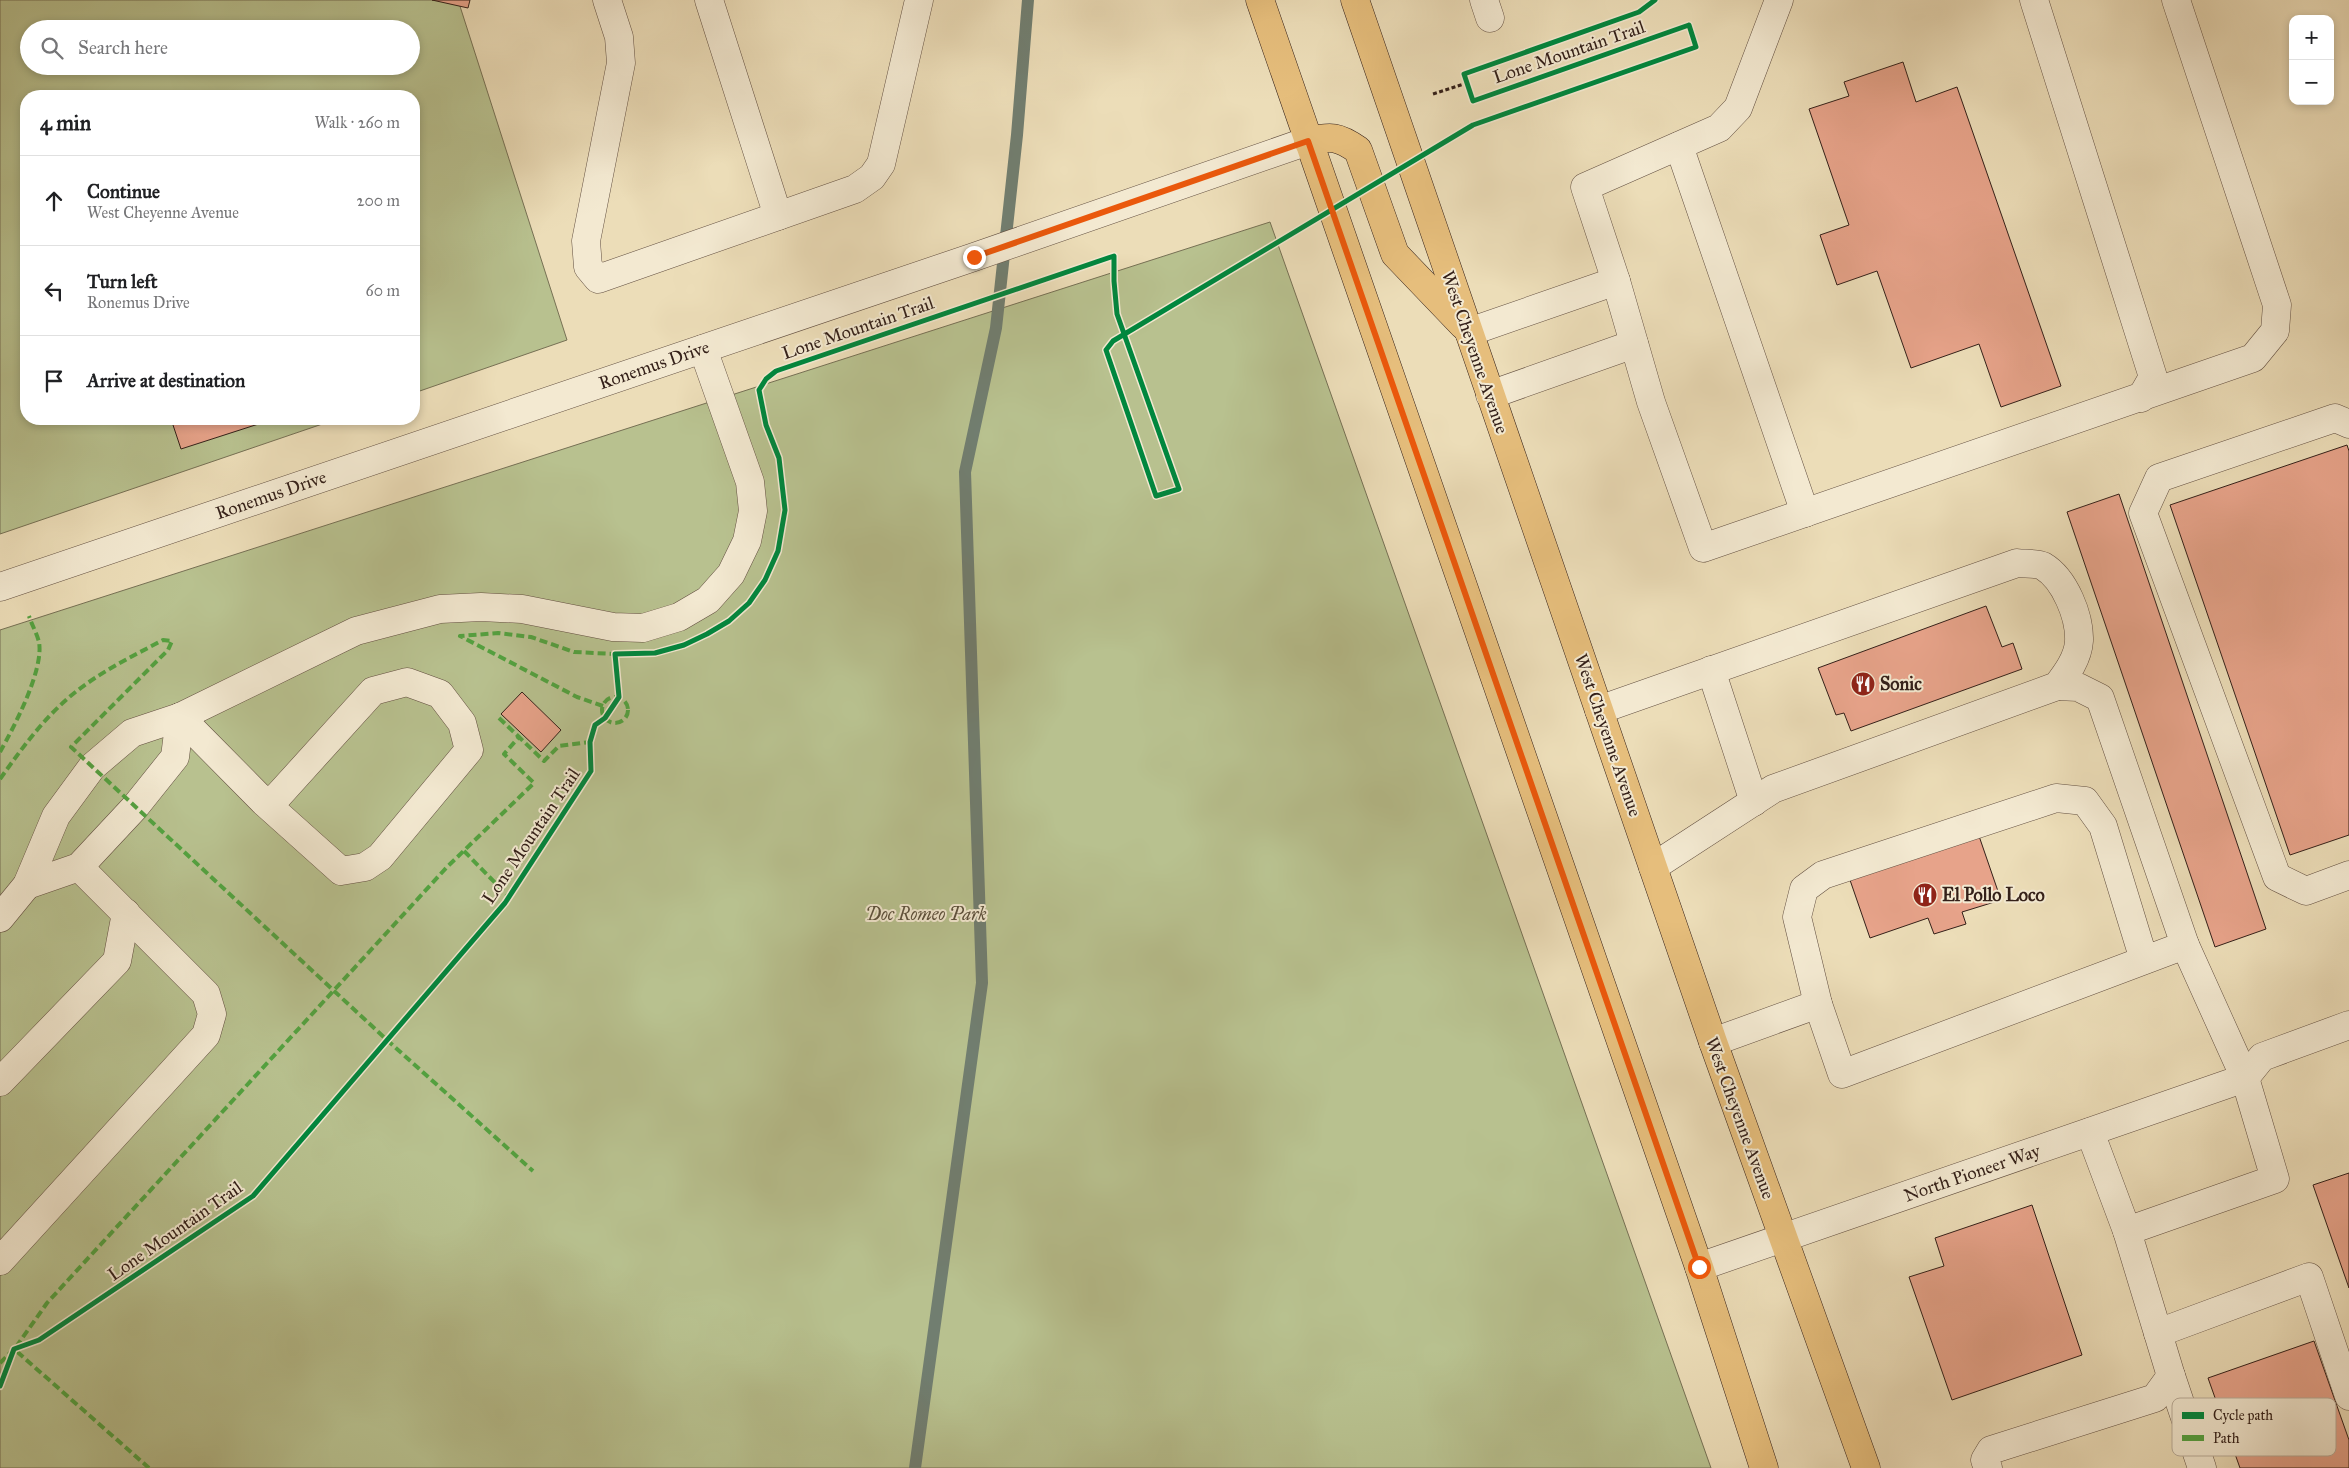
<!DOCTYPE html>
<html lang="en">
<head>
<meta charset="utf-8">
<style>
	:root { --surface:#fff; --page:#f6f6f6; --text:#202124; --muted:#757577; --line:#e0e0e0 }
	body { margin:0; font-family:"IM FELL Great Primer",serif; background:var(--page); color:var(--text) }
	.controls { position:absolute; right:15px; top:15px; display:grid; overflow:hidden; border-radius:10px; box-shadow:0 2px 8px #0003 }
	.controls button { width:45px; height:45px; display:grid; place-items:center; padding:0; border:0; border-bottom:1px solid var(--line); background:var(--surface); color:var(--text); font:25px sans-serif }
	.stop { position:absolute; width:15px; height:15px; margin:-11px; border:4px solid #ea580c; border-radius:50%; background:#fff }
	.stop.end { background:#ea580c; border-color:#fff; box-shadow:0 1px 5px #0008 }
	.list { margin:0; padding:0; list-style:none }
	h2 { display:flex; justify-content:space-between; align-items:center; height:65px; margin:0; padding:0 20px; font-size:21px }
	h2 small { font-size:16px; font-weight:400; color:var(--muted) }
	.list li { display:grid; grid-template-columns:32px 1fr auto; gap:15px; align-items:center; box-sizing:border-box; height:90px; padding:0 20px; border-top:1px solid var(--line) }
	.list b { display:block; font-size:19px; white-space:nowrap }
	.list p { margin:0; font-size:16px; white-space:nowrap; color:var(--muted) }
	.list em { font-size:16px; font-style:normal; color:var(--muted) }
	.icon { flex:none; width:28px; height:28px; fill:none; stroke:currentColor; stroke-width:2; stroke-linecap:round; stroke-linejoin:round }
	.map { position:relative; flex:none; width:2349px; height:1468px; overflow:hidden }
	.search { position:absolute; background:var(--surface); box-shadow:0 2px 8px #0003; left:20px; top:20px; width:400px; height:55px; display:flex; align-items:center; gap:12px; box-sizing:border-box; padding:0 18px; border-radius:28px; color:var(--muted); font-size:19px }
	.panel { position:absolute; background:var(--surface); box-shadow:0 2px 8px #0003; left:20px; top:90px; width:400px; height:335px; border-radius:20px }
	.map>svg:first-child { display:block }
</style>
</head>
<body>
<div class="map">
<svg width="2349" height="1468" viewBox="0 0 2349 1468">
	<rect width="100%" height="100%" fill="#ecddb8"/>
	<filter id="stains"><feTurbulence type="fractalNoise" baseFrequency=".004" numOctaves="4"/><feColorMatrix values="0 0 0 0 .2 0 0 0 0 .09 0 0 0 0 .02 0 0 0 .5 -.17"/></filter>
	<radialGradient id="worn" r=".72"><stop offset=".6" stop-color="#630" stop-opacity="0"/><stop offset="1" stop-color="#630" stop-opacity=".3"/></radialGradient>
	<g fill="#b8c18f" stroke="#767054" fill-rule="evenodd">
		<path d="M 0,0 L 458,0 L 567,340 L 414,393 L 414,96 L 26,96 L 26,419 L 337,419 L 0,534 ZM 29,29 L 411,29 L 411,66 L 29,66 Z"/>
		<polygon points="1270,222 1711,1468 0,1468 0,630"/>
	</g>
	<g fill="none" stroke-linecap="round" stroke-linejoin="round">
		<polyline stroke="#717e70" stroke-width="12" points="915,1468 982,983 965,472 996,328 1017,135 1028,0"/>
	</g>
	<g fill="#e7a38a" stroke="#342019">
		<polygon points="432,0 470,0 468,8"/>
		<polygon points="1903,62 1916,102 1957,87 2061,386 2001,407 1979,344 1911,368 1877,271 1837,285 1820,235 1849,225 1809,109 1849,96 1844,82"/>
		<polygon points="171,419 274,419 181,449"/>
		<polygon points="2347,445 2349,451 2349,835 2290,855 2170,505"/>
		<polygon points="2119,494 2266,929 2215,947 2067,512"/>
		<polygon points="1986,606 2002,647 2013,643 2022,669 1851,731 1844,713 1836,715 1818,668"/>
		<polygon points="522,692 561,730 541,752 501,714"/>
		<polygon points="1979,836 2001,900 1962,912 1966,924 1934,934 1928,918 1870,938 1850,880"/>
		<polygon points="2349,1173 2349,1288 2313,1185"/>
		<polygon points="2032,1205 2082,1355 1952,1400 1909,1277 1944,1266 1935,1238"/>
		<polygon points="2314,1341 2349,1440 2349,1468 2240,1468 2208,1378"/>
	</g>
	<g fill="none" stroke-linecap="round" stroke-linejoin="round">
		<defs>
			<g id="minor">
				<polyline points="607,0 619,37 621,63 586,241 588,267 598,279 855,189 872,177 881,164 919,0"/>
				<polyline points="709,0 778,216"/>
				<polyline points="1484,0 1490,18"/>
				<polyline points="1779,0 1738,108 1719,128 1585,187 1616,281 1651,402 1703,548 2253,358 2275,331 2277,305 2176,0"/>
				<polyline points="2034,0 2153,377 2141,398"/>
				<polyline points="1679,146 1805,513"/>
				<polyline points="1469,332 1616,281"/>
				<polyline points="1490,395 1634,344"/>
				<polyline points="2349,424 2335,418 2159,478 2143,513 2277,877 2306,891 2349,875"/>
				<polyline points="0,587 974,257 1308,141"/>
				<polyline points="1711,670 1754,802"/>
				<polyline points="2057,686 2078,687 2100,698 2185,945 1842,1074 1818,1004 1797,917 1804,889 1823,875 2056,798 2085,801 2103,826 2144,960"/>
				<path d="M 1599,710 L 2017,563 C 2024,564 2037,563 2043,566 C 2065,579 2080,617 2079,641 C 2078,658 2067,673 2057,686 L 1773,789 L 1653,867"/>
				<polyline points="180,717 264,802 341,871 365,867 380,857 469,750 462,723 440,694 407,682 373,691 277,797 264,802"/>
				<polyline points="27,885 79,867 135,807 175,757 180,717"/>
				<polyline points="0,918 27,885 56,816 92,767 132,733 180,717 356,631 440,609 481,607 522,609 613,627 643,628 679,617 708,600 731,574 747,541 753,511 750,482 703,349"/>
				<polyline points="1713,1042 1818,1004"/>
				<polyline points="2245,1078 2262,1057 2349,1025"/>
				<polyline points="0,1082 117,961 126,913"/>
				<polyline points="2090,1132 2127,1231 2171,1376 2202,1468"/>
				<polyline points="2127,1231 2275,1179 2245,1078 2185,945"/>
				<polyline points="0,1261 206,1035 212,1014 206,994 79,867"/>
				<polyline points="1699,1267 2245,1078"/>
				<polyline points="2158,1333 2309,1277 2349,1396"/>
				<polyline points="1988,1468 1985,1460 1991,1450 2155,1398 2171,1376"/>
			</g>
			<g id="major">
				<polyline points="1260,0 1699,1267 1764,1468"/>
				<polyline points="1355,0 1713,1042 1866,1468"/>
				<path d="M 1308,141 C 1331,136 1338,136 1358,150 L 1395,254 L 1463,325"/>
			</g>
		</defs>
		<use href="#minor" stroke="#624f41" stroke-width="29"/>
		<use href="#major" stroke="#342019" stroke-width="29"/>
		<polyline stroke="#342019" stroke-width="3" stroke-dasharray="4 2.5" stroke-linecap="butt" points="1433,94 1467,83"/>
		<use href="#minor" stroke="#f3e9d1" stroke-width="28"/>
		<use href="#major" stroke="#e6be7c" stroke-width="28"/>
		<g stroke="#53a240" stroke-width="4" stroke-dasharray="8 4" stroke-linecap="butt">
			<circle cx="615" cy="710" r="13"/>
			<polyline points="603,706 577,697 460,636 498,633 531,637 574,652 615,654"/>
			<polyline points="499,718 519,737"/>
			<path d="M 0,752 C 14,727 44,670 39,642 C 37,634 32,625 29,616"/>
			<path d="M 0,779 C 20,751 40,723 66,700 C 94,675 129,658 163,640 L 172,641 L 168,650 L 71,747 L 387,1040 L 533,1171"/>
			<polyline points="464,851 509,897"/>
			<polyline points="16,1347 47,1303 447,867 534,783 504,754 519,737 544,761 559,746 590,742"/>
			<polyline points="0,1363 14,1349 149,1468"/>
		</g>
		<defs>
			<polyline id="cycleway" points="0,1386 14,1349 39,1340 253,1196 505,903 591,771 590,742 595,725 605,718 619,697 615,654 655,653 684,645 707,634 729,621 749,603 765,580 778,551 785,510 779,458 766,425 759,390 766,379 776,371 1114,256 1114,281 1117,314 1179,489 1156,496 1106,350 1113,341 1473,125 1696,47 1689,25 1473,101 1464,74 1639,12 1655,0"/>
		</defs>
		<use href="#cycleway" stroke="#f3e9d1" stroke-width="8"/>
		<use href="#cycleway" stroke="#00873e" stroke-width="5"/>
	</g>
	<g fill="none" stroke-linecap="round" stroke-linejoin="round">
		<polyline stroke="#ea580c" stroke-width="6" points="974,257 1308,141 1699,1267"/>
	</g>
	<defs>
		<symbol id="restaurant-disc" viewBox="-11 -11 22 22"><circle r="9.5" fill="#8f2418" stroke="#f3e9d1"/><path d="M-5-6h1v4h1v-4h1v4h1v-4h1v5L-1.5 .5V6h-2V.5L-5-1ZM5-6V6H3V1.5H1.5Q1.5-4 5-6Z" fill="#fff"/></symbol>
	</defs>
	<g fill-rule="evenodd">
		<use href="#restaurant-disc" x="1849" y="670" width="28" height="28"/>
		<use href="#restaurant-disc" x="1911" y="881" width="28" height="28"/>
	</g>
	<g text-anchor="middle" dominant-baseline="central" stroke-width="4" stroke-linejoin="round" paint-order="stroke">
		<g font-size="18" fill="#342019" stroke="#f3e9d1">
			<text transform="translate(1569 52) rotate(-19)">Lone Mountain Trail</text>
			<text transform="translate(858 328) rotate(-19)">Lone Mountain Trail</text>
			<text transform="translate(1475 352) rotate(71)">West Cheyenne Avenue</text>
			<text transform="translate(654 365) rotate(-19)">Ronemus Drive</text>
			<text transform="translate(271 495) rotate(-19)">Ronemus Drive</text>
			<text transform="translate(1608 735) rotate(71)">West Cheyenne Avenue</text>
			<text transform="translate(531 836) rotate(-56)">Lone Mountain Trail</text>
			<text transform="translate(1740 1118) rotate(70)">West Cheyenne Avenue</text>
			<text transform="translate(1972 1173) rotate(-19)">North Pioneer Way</text>
			<text transform="translate(175 1231) rotate(-35)">Lone Mountain Trail</text>
		</g>
		<g font-size="18" font-weight="bold" fill="#342019" stroke="#f3e9d1" text-anchor="start">
			<text x="1880" y="684">Sonic</text>
			<text x="1942" y="895">El Pollo Loco</text>
		</g>
		<g font-size="18" font-style="italic" fill="#5c503c" stroke="#f3e9d1">
			<text x="926" y="914">Doc Romeo Park</text>
		</g>
	</g>
	<rect x="2172" y="1398" width="164" height="58" rx="8" fill="#f3e9d1" stroke="#baad9a" stroke-width="1"/>
	<rect x="2182" y="1412" width="22" height="7" fill="#00873e"/>
	<rect x="2182" y="1435" width="22" height="6" fill="#53a240"/>
	<g font-size="14" fill="#342019">
		<text x="2213" y="1420">Cycle path</text>
		<text x="2213" y="1443">Path</text>
	</g>
	<rect width="100%" height="100%" filter="url(#stains)"/>
	<rect width="100%" height="100%" fill="url(#worn)"/>
</svg>
<div class="controls">
<button>+</button>
<button>−</button>
</div>
<div class="stop" style="left:1699px;top:1267px"></div>
<div class="stop end" style="left:974px;top:257px"></div>
<div class="search"><svg class="icon" aria-label="search" viewBox="0 0 24 24"><circle cx="10" cy="10" r="6"/><path d="M15 15l6 6"/></svg>Search here</div>
<section class="panel">
<h2>4 min<small>Walk · 260 m</small></h2>
<ul class="list">
<li><svg class="icon" aria-label="ahead" viewBox="0 0 24 24"><path d="M12 20V5M6 11l6-6 6 6"/></svg><div><b>Continue</b><p>West Cheyenne Avenue</p></div><em>200 m</em></li>
<li><svg class="icon" aria-label="left" viewBox="0 0 24 24"><path d="M17 20v-9H6M10 6l-5 5 5 5"/></svg><div><b>Turn left</b><p>Ronemus Drive</p></div><em>60 m</em></li>
<li><svg class="icon" aria-label="arrive" viewBox="0 0 24 24"><path d="M6 21V4h12l-3 4 3 4H6"/></svg><div><b>Arrive at destination</b></div></li>
</ul>
</section>
</div>
</body>
</html>
